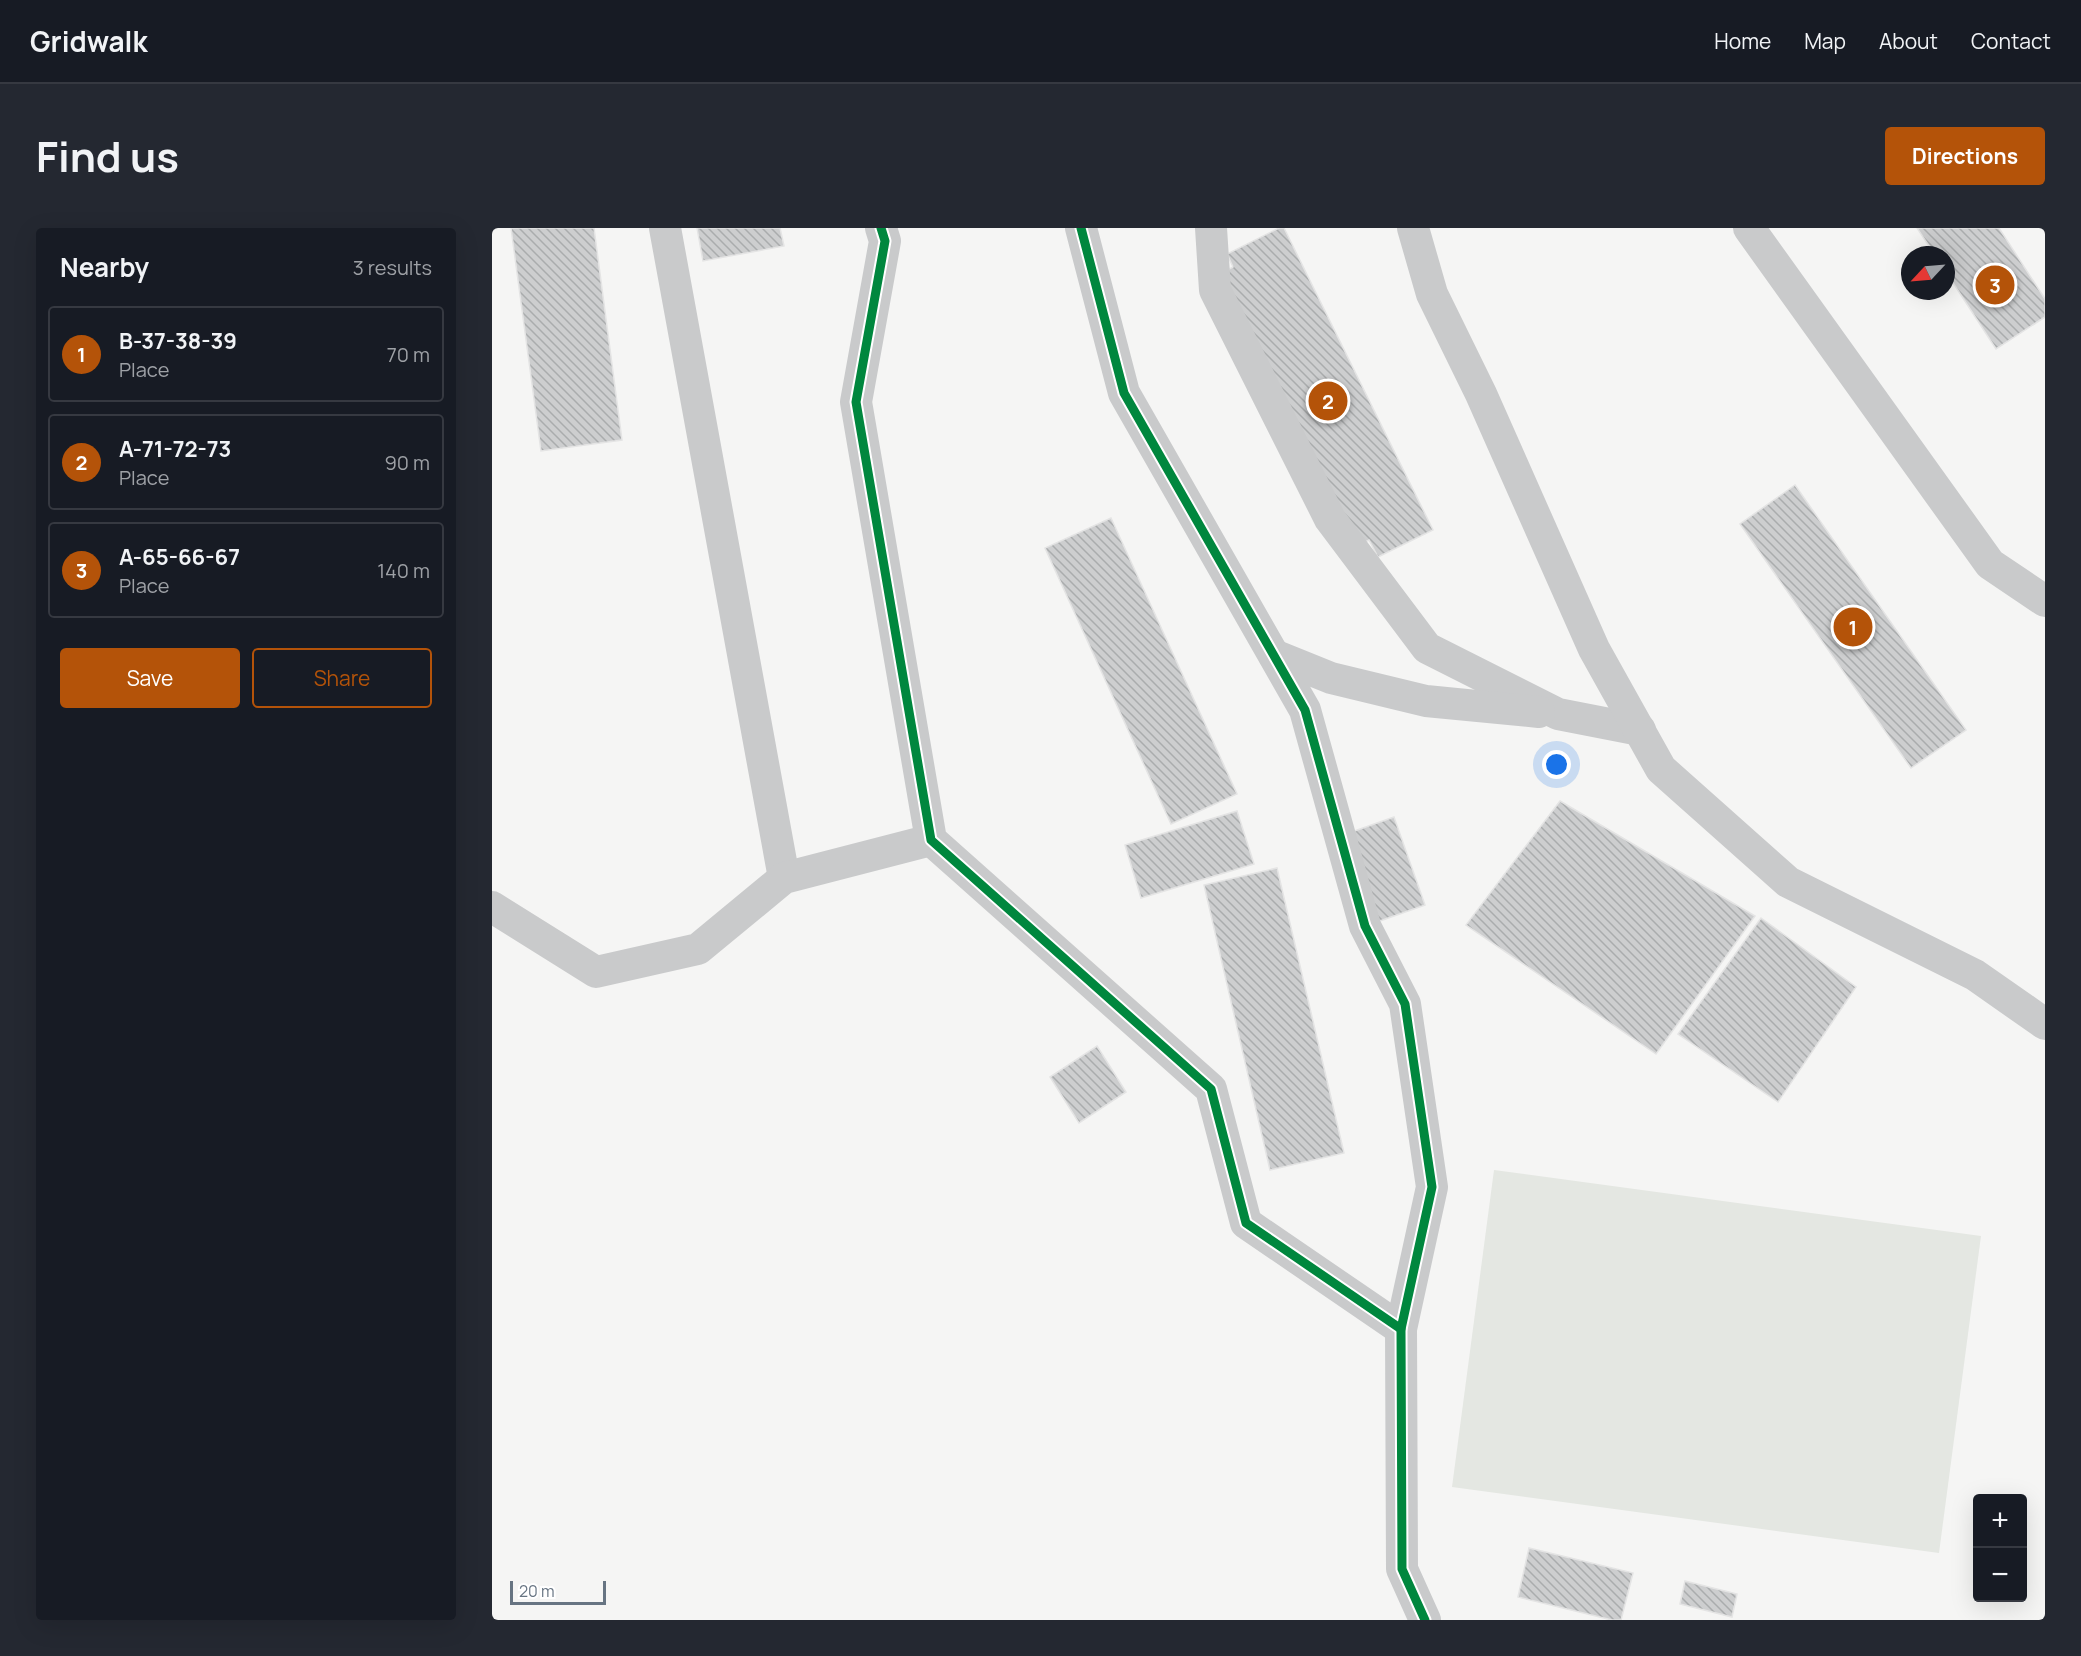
<!DOCTYPE html>
<html lang="en">
<head>
<meta charset="utf-8">
<style>
	:root { --surface:#171b24; --page:#242831; --text:#f1f3f6; --muted:#9ea1a6; --line:#363941; --accent:#b45309 }
	body { margin:0; font-family:Manrope,sans-serif; background:var(--page); color:var(--text) }
	.controls { position:absolute; right:18px; bottom:18px; display:grid; overflow:hidden; border-radius:6px; box-shadow:0 6px 24px #0002 }
	.controls button { width:54px; height:54px; display:grid; place-items:center; padding:0; border:0; border-bottom:2px solid var(--line); background:var(--surface); color:var(--text); font:30px sans-serif }
	.compass { position:absolute; left:1409px; top:18px; width:54px; height:54px; border-radius:50%; background:var(--surface); box-shadow:0 6px 24px #0002; rotate:244deg }
	.scale { position:absolute; left:18px; bottom:15px; width:96px; box-sizing:border-box; padding-left:6px; border:3px solid #677482; border-top:0; font-size:16px; line-height:21px; white-space:nowrap; color:#677482; -webkit-text-stroke:4px #fff; paint-order:stroke }
	.you { position:absolute; left:1065px; top:537px; width:21px; height:21px; margin:-15px; border:4px solid #fff; border-radius:50%; background:#1a73e8; box-shadow:0 0 0 9px #1a73e833 }
	.badge { display:grid; place-items:center; width:39px; height:39px; border-radius:50%; background:var(--accent); color:#fff; font-size:20px; font-weight:700 }
	.pin { position:absolute; translate:-50% -50%; border:3px solid #fff; box-shadow:0 2px 6px #0006 }
	.list { margin:0; padding:0; list-style:none }
	h2 { display:flex; justify-content:space-between; align-items:center; height:78px; margin:0; padding:0 24px; font-size:26px }
	h2 small { font-size:20px; font-weight:400; color:var(--muted) }
	.list li { display:grid; grid-template-columns:39px 1fr auto; gap:18px; align-items:center; box-sizing:border-box; height:96px; margin:0 12px 12px; padding:0 12px; border:2px solid var(--line); border-radius:6px }
	.list b { display:block; font-size:22px; white-space:nowrap }
	.list p { margin:0; font-size:20px; white-space:nowrap; color:var(--muted) }
	.list em { font-size:20px; font-style:normal; color:var(--muted) }
	.actions { display:flex; gap:12px; padding:18px 24px }
	.actions a { flex:1; padding:14px 0; border:2px solid var(--accent); border-radius:6px; text-align:center; font-size:21px; color:var(--accent) }
	.actions .main { background:var(--accent); color:#fff }
	.map { position:relative; flex:none; width:1553px; height:1392px; overflow:hidden; border-radius:6px }
	header { display:flex; align-items:center; gap:36px; box-sizing:border-box; height:84px; padding:0 30px; background:var(--surface); border-bottom:2px solid var(--line) }
	header strong { font-size:28px }
	nav { display:flex; gap:33px; margin-inline-start:auto; font-size:21px }
	.intro { display:flex; align-items:center; justify-content:space-between; box-sizing:border-box; height:144px; padding:0 36px }
	h1 { margin:0; font-size:42px }
	.button { padding:15px 27px; border-radius:6px; background:var(--accent); color:#fff; font-size:21px; font-weight:700 }
	main { display:flex; gap:36px; padding:0 36px }
	aside { flex:1; background:var(--surface); border-radius:6px; box-shadow:0 6px 24px #0002 }
	.map>svg:first-child { display:block }
</style>
</head>
<body>
<header>
<strong>Gridwalk</strong>
<nav><a>Home</a><a>Map</a><a>About</a><a>Contact</a></nav>
</header>
<div class="intro"><h1>Find us</h1><a class="button">Directions</a></div>
<main>
<aside>
<h2>Nearby<small>3 results</small></h2>
<ul class="list">
<li><span class="badge">1</span><div><b>B-37-38-39</b><p>Place</p></div><em>70 m</em></li>
<li><span class="badge">2</span><div><b>A-71-72-73</b><p>Place</p></div><em>90 m</em></li>
<li><span class="badge">3</span><div><b>A-65-66-67</b><p>Place</p></div><em>140 m</em></li>
</ul>
<div class="actions"><a class="main">Save</a><a>Share</a></div>
</aside>
<div class="map">
<svg width="1553" height="1392" viewBox="0 0 1553 1392">
	<defs>
		<pattern id="building-back-hatch" width="6" height="6" patternUnits="userSpaceOnUse" patternTransform="scale(1.5)"><rect width="6" height="6" fill="#cdcecf"/><path d="M-1 5l2 2M0 0l6 6M5-1l2 2" fill="none" stroke="#aaacad"/></pattern>
	</defs>
	<rect width="100%" height="100%" fill="#f5f5f4"/>
	<polygon fill="#e4e7e2" points="1002,942 1489,1008 1447,1325 960,1259"/>
	<g fill="url(#building-back-hatch)" stroke="#e4e4e4" stroke-width="1.5">
		<polygon points="19,0 102,0 130,212 49,223"/>
		<polygon points="205,0 288,0 292,18 211,33"/>
		<polygon points="787,0 792,0 941,302 886,329 877,312 865,318 730,45 741,39 735,26"/>
		<polygon points="1425,0 1507,0 1553,71 1553,89 1504,121 1454,44 1454,27 1443,27"/>
		<polygon points="1303,257 1474,502 1419,540 1248,296"/>
		<polygon points="619,290 745,566 679,596 553,320"/>
		<polygon points="1068,573 1263,688 1164,826 974,697"/>
		<polygon points="745,583 762,636 649,670 633,617"/>
		<polygon points="902,589 933,677 885,694 854,606"/>
		<polygon points="785,640 852,925 778,942 712,657"/>
		<polygon points="1269,690 1364,759 1286,874 1186,806"/>
		<polygon points="605,818 634,864 587,895 558,849"/>
		<polygon points="1037,1320 1141,1345 1129,1392 1120,1392 1026,1369"/>
		<polygon points="1193,1353 1245,1366 1240,1389 1188,1376"/>
	</g>
	<g fill="none" stroke-linecap="round" stroke-linejoin="round">
		<g stroke="#c9cacb" stroke-width="32">
			<polyline points="173,0 292,650"/>
			<polyline points="389,0 393,13 364,174 439,612 719,861 754,995 909,1101"/>
			<polyline points="589,0 632,165 813,482 873,698 913,776 940,959 909,1101 910,1341 933,1392"/>
			<polyline points="719,0 723,62 838,291 935,420 1066,486 1148,502"/>
			<polyline points="921,0 940,66 989,166 1102,421 1169,541 1296,654 1483,747 1553,796"/>
			<polyline points="1257,0 1498,336 1553,373"/>
			<polyline points="782,427 839,450 934,473 1047,484"/>
			<polyline points="0,679 104,744 206,721 292,650 439,612"/>
		</g>
		<defs>
			<g id="cycleway">
				<polyline points="389,0 393,13 364,174 439,612 719,861 754,995 909,1101"/>
				<polyline points="589,0 632,165 813,482 873,698 913,776 940,959 909,1101 910,1341 933,1392"/>
			</g>
		</defs>
		<use href="#cycleway" stroke="#fff" stroke-width="13"/>
		<use href="#cycleway" stroke="#00873e" stroke-width="9"/>
	</g>
</svg>
<div class="controls">
<button>+</button>
<button>−</button>
</div>
<svg class="compass" viewBox="-18 -18 36 36"><path d="M0-13l5 13h-10z" fill="#e53935"/><path d="M0 13l5-13h-10z" fill="#9ea1a6"/></svg>
<div class="scale">20 m</div>
<div class="you"></div>
<div class="pin badge" style="left:1361px;top:399px">1</div>
<div class="pin badge" style="left:836px;top:173px">2</div>
<div class="pin badge" style="left:1503px;top:57px">3</div>
</div>
</main>
</body>
</html>
